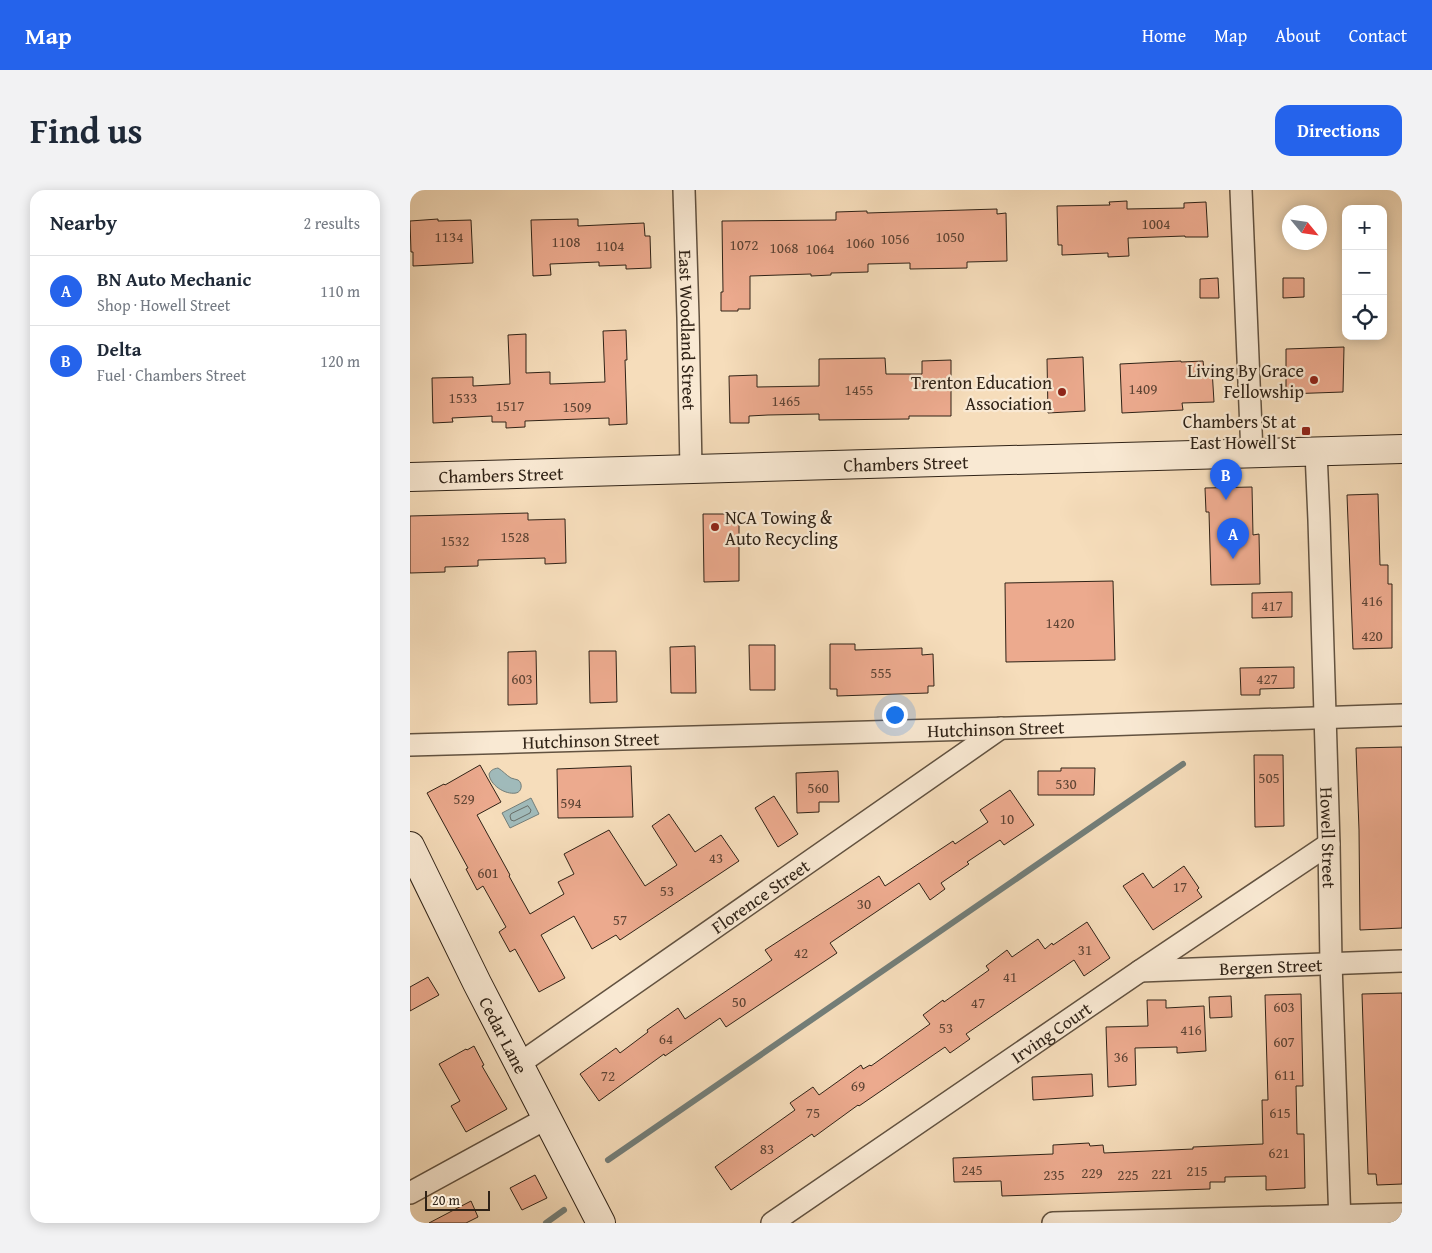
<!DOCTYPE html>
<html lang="en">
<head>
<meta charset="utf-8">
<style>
	:root { --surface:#fff; --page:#f2f2f3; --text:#1f2937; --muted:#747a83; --line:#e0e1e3; --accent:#2563eb }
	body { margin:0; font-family:"Gentium Book Plus",serif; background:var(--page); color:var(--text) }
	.controls { position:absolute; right:15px; top:15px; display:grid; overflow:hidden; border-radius:10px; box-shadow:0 2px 12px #0003 }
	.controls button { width:45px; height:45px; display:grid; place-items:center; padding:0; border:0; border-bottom:1px solid var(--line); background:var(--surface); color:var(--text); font:25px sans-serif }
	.compass { position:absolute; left:872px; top:15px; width:45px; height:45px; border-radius:50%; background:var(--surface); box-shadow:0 2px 12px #0003; rotate:119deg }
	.scale { position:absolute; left:15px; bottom:12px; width:65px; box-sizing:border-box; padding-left:5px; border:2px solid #302317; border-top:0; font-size:14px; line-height:18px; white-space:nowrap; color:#302317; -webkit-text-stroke:4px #f9e9d3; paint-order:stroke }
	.you { position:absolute; left:484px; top:524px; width:18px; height:18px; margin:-12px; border:4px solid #fff; border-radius:50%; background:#1a73e8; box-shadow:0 0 0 8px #1a73e833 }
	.badge { display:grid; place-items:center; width:32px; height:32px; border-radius:50%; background:var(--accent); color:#fff; font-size:16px; font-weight:700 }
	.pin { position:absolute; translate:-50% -41px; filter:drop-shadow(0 1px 2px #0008) }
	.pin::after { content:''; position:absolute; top:26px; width:18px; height:15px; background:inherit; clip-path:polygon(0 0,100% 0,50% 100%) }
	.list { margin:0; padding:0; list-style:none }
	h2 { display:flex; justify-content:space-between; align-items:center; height:65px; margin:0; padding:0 20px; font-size:21px }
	h2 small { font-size:16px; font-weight:400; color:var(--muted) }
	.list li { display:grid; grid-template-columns:32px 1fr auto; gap:15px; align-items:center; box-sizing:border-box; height:70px; padding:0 20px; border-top:1px solid var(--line) }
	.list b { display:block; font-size:19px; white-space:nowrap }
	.list p { margin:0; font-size:16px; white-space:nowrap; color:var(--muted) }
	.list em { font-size:16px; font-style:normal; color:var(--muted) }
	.icon { flex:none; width:28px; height:28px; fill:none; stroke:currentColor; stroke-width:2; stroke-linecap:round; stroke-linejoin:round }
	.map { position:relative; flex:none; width:992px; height:1033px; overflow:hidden; border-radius:15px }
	header { display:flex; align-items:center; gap:30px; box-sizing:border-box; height:70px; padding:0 25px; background:var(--accent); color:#fff }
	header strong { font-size:24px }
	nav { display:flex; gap:28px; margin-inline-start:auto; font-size:18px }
	.intro { display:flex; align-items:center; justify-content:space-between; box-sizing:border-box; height:120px; padding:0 30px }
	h1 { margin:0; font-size:35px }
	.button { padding:12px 22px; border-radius:15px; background:var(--accent); color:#fff; font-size:18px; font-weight:700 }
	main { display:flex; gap:30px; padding:0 30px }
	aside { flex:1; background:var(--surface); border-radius:15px; box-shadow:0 2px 12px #0003 }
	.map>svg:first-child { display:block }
</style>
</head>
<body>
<header>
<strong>Map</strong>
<nav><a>Home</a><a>Map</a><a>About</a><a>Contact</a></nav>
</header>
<div class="intro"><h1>Find us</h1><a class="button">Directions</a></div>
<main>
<aside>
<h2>Nearby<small>2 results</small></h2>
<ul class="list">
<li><span class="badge">A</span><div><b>BN Auto Mechanic</b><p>Shop · Howell Street</p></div><em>110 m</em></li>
<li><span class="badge">B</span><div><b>Delta</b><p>Fuel · Chambers Street</p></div><em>120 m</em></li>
</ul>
</aside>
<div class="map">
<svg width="992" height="1033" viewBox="0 0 992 1033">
	<rect width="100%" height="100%" fill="#f6ddbb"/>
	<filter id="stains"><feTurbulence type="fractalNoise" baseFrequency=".004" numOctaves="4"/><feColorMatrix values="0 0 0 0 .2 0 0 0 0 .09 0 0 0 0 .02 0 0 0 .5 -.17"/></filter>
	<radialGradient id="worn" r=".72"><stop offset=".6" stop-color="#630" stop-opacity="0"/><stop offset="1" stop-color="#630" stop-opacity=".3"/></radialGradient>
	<g fill="#a0baba" stroke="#737e79">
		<path d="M 88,578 C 93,581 96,585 101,588 C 103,589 106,589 108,590 C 113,593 112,602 106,603 C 95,605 80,595 79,584 C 81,580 83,579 88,578 Z"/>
		<polygon points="121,608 129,624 100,638 92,623"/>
	</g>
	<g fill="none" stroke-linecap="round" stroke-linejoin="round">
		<polygon stroke="#686e68" stroke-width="1" points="118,616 121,620 120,623 104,631 101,630 100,626 101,624"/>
		<g stroke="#737e79" stroke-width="6">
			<polyline points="198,970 773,574"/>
			<polyline points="136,1033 154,1020"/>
		</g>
	</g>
	<g fill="#ecaa8e" stroke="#302317">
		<polygon points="717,11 717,19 774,18 774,13 796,12 798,47 775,47 775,46 718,48 719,66 698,67 698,63 652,65 652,55 648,55 647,16 700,15 699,12"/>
		<polygon points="587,19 587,24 596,23 597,71 557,72 557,78 500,79 500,73 458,74 458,82 421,83 421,85 401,86 401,84 340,86 340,119 328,119 328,121 311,121 311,102 313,102 312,31 426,30 426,22 457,21 457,23"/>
		<polygon points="28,29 28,31 61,30 63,73 3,76 3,62 1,62 0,31"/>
		<polygon points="168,29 168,36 234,33 235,46 240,46 241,78 216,79 216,75 189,76 189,72 140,74 141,85 123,86 121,30"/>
		<polygon points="808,88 809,108 790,108 790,89"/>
		<polygon points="873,88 894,88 894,107 873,108"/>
		<polygon points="216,140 217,170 215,170 217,234 199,235 199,228 115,231 115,237 96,238 96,232 82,232 82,226 42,228 43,232 23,233 22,188 63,187 63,196 100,194 98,145 116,144 116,183 140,182 140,194 195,192 193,141"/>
		<polygon points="934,157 933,202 876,204 876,159"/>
		<polygon points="673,167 675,221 638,223 637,169"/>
		<polygon points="475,168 476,184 512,184 512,171 541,170 541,226 499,226 499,229 409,230 409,224 358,225 339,226 339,233 320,233 319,186 347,185 347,197 409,196 409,169"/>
		<polygon points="771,171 771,172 793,171 794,179 802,179 804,212 772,213 773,220 712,223 710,174"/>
		<polygon points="842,297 843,345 849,344 850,394 801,395 799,322 796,322 795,298"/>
		<polygon points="968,304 970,375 978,375 978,394 982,394 982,458 943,459 937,305"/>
		<polygon points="118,323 118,330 155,329 156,373 135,374 135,368 68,370 68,376 35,377 35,382 0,383 0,326"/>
		<polygon points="293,324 329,324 329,391 294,392"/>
		<polygon points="703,391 705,470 596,472 595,393"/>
		<polygon points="882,402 882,427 842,428 842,403"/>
		<polygon points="420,454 445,454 445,460 512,458 512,465 523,464 524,496 518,496 518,503 427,506 427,499 420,499"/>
		<polygon points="339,455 365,455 365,500 340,500"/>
		<polygon points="285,456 286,503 261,503 260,457"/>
		<polygon points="126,461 127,514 98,515 98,462"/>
		<polygon points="179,461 206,461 207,512 180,513"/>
		<polygon points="884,477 884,498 850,499 850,505 831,505 830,478"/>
		<polygon points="992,557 992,738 950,740 949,640 946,558"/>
		<polygon points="844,565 873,565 874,636 845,637"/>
		<polygon points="70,575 91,612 67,625 100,685 99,686 120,724 154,704 148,692 164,684 154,664 199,640 235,696 267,675 242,636 259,624 285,662 311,645 329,671 210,750 206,745 182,759 164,726 131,745 155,788 129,802 105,759 100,762 89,742 96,737 73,696 67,700 56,679 58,678 17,603 34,594 35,595"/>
		<polygon points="221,576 223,627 148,628 147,579"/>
		<polygon points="651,578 685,578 684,605 628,605 628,581 651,581"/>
		<polygon points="428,581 429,612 409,612 409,622 387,623 386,583"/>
		<polygon points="600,600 624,635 594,655 590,650 557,672 559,674 531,693 535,699 520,710 509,693 420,753 427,763 316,837 310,828 255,866 254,864 189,911 170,884 206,858 210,863 238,842 237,840 268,818 275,829 362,770 355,760 469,686 475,696 543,651 545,654 578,632 570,620"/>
		<polygon points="364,606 388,644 368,657 345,618"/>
		<polygon points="774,676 789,698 787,700 792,707 743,740 713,696 733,683 743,698"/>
		<polygon points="677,732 700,768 674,786 664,770 556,844 560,849 540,863 535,857 449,916 448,915 404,947 402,944 321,1000 305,977 385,920 380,913 403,897 409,905 451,875 453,879 460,875 461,876 520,834 513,825 533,810 534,812 579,780 576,776 597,760 602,767 628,749 635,759 642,753 643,755"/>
		<polygon points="18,787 29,805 0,821 0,797"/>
		<polygon points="992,803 992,994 967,995 966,984 958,984 952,804"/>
		<polygon points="891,804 893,896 886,896 887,944 894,944 895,998 856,1000 856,986 815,987 815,992 800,992 800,999 592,1006 591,991 544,992 543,968 643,964 643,955 679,953 680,956 693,955 694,963 783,959 783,957 853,954 852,910 858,910 855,805"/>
		<polygon points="821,806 822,827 800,828 799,807"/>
		<polygon points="737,810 756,810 756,818 794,816 796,861 767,863 767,857 725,858 726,895 698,897 696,837 738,836"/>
		<polygon points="64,856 74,875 72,876 97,919 56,942 41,916 50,911 29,874 56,859 57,860"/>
		<polygon points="682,884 683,906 623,910 622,887"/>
		<polygon points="125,985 137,1008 112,1020 100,998"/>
		<polygon points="61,1011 68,1027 56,1033 19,1033"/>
	</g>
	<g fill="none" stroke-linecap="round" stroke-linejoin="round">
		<defs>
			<g id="street">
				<path id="s1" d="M 274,0 L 278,127 L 281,279"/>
				<polyline points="831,0 842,264"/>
				<path id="s2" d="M 906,262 L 909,330 L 919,654 L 921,773 L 930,1033"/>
				<path id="s3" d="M 0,555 L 634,537 L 992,525"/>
				<path id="s4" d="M 730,781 L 992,771"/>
				<path id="s5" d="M 109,874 L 591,538"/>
				<polyline points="0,1003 137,928"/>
				<path id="s6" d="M 362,1033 L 730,781 L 919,654"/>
				<polyline points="643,1033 992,1024"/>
			</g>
			<g id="secondary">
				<path id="s7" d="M 0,287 L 992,259"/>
				<path id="s8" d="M 0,656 L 67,793 L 191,1033"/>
			</g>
		</defs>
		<use href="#street" stroke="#625240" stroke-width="24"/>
		<use href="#secondary" stroke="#302317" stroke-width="30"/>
		<use href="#street" stroke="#f9e9d3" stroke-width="21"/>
		<use href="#secondary" stroke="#f9e9d3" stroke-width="28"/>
	</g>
	<g fill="#8f2418" stroke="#f9e9d3" stroke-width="2">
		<circle cx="904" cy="190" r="5"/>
		<circle cx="652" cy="202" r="5"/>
		<rect x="891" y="236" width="10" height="10" rx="2.5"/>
		<circle cx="305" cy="337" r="5"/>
	</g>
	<g text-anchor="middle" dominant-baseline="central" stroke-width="4.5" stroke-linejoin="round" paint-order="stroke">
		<g font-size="15" fill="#5f4535">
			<text x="746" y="33">1004</text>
			<text x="39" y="46">1134</text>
			<text x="540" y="46">1050</text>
			<text x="485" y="48">1056</text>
			<text x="156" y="51">1108</text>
			<text x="450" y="52">1060</text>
			<text x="334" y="54">1072</text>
			<text x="200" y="55">1104</text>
			<text x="374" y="57">1068</text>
			<text x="410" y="58">1064</text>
			<text x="733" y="198">1409</text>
			<text x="449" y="199">1455</text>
			<text x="53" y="207">1533</text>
			<text x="376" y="210">1465</text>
			<text x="100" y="215">1517</text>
			<text x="167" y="216">1509</text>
			<text x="105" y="346">1528</text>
			<text x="45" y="350">1532</text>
			<text x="962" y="410">416</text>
			<text x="862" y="415">417</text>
			<text x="650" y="432">1420</text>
			<text x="962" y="445">420</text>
			<text x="471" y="482">555</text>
			<text x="112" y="488">603</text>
			<text x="857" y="488">427</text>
			<text x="859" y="587">505</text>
			<text x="656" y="593">530</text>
			<text x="408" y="597">560</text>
			<text x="54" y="608">529</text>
			<text x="161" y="612">594</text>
			<text x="597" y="628">10</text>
			<text x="306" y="667">43</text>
			<text x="78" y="682">601</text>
			<text x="770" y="696">17</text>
			<text x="257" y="700">53</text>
			<text x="454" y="713">30</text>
			<text x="210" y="729">57</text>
			<text x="675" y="759">31</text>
			<text x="391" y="762">42</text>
			<text x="600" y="786">41</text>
			<text x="329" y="811">50</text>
			<text x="568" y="812">47</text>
			<text x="874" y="816">603</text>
			<text x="536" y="837">53</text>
			<text x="781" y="839">416</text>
			<text x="256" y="848">64</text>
			<text x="874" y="851">607</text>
			<text x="711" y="866">36</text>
			<text x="875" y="884">611</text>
			<text x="198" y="885">72</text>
			<text x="448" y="895">69</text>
			<text x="403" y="922">75</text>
			<text x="870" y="922">615</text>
			<text x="357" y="958">83</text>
			<text x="869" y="962">621</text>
			<text x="562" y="979">245</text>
			<text x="787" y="980">215</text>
			<text x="682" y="982">229</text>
			<text x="752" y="983">221</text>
			<text x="644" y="984">235</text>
			<text x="718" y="984">225</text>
		</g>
		<g font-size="18" fill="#302317" stroke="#f9e9d3">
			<text stroke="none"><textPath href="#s1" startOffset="140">East Woodland Street</textPath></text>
			<text stroke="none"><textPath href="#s7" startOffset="496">Chambers Street</textPath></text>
			<text stroke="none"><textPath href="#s7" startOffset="91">Chambers Street</textPath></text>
			<text stroke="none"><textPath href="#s3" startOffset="586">Hutchinson Street</textPath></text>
			<text stroke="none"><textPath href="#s3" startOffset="181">Hutchinson Street</textPath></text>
			<text stroke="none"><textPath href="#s2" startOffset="386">Howell Street</textPath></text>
			<text stroke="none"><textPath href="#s5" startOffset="294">Florence Street</textPath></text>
			<text stroke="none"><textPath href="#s4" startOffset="131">Bergen Street</textPath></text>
			<text stroke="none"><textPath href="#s6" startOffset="338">Irving Court</textPath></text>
			<text stroke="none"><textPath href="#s8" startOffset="211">Cedar Lane</textPath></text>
		</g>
		<g font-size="18" fill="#302317" stroke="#f9e9d3" text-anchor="end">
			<text x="894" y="180">Living By Grace<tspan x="894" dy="21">Fellowship</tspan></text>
			<text x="642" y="192">Trenton Education<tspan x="642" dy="21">Association</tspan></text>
			<text x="886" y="231">Chambers St at<tspan x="886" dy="21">East Howell St</tspan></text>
			<text x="315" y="327" text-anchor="start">NCA Towing &amp;<tspan x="315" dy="21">Auto Recycling</tspan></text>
		</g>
	</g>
	<rect width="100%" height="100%" filter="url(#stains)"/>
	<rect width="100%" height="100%" fill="url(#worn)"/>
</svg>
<div class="controls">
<button>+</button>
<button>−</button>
<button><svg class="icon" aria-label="locate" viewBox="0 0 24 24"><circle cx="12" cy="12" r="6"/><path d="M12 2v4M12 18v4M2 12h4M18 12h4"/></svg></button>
</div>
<svg class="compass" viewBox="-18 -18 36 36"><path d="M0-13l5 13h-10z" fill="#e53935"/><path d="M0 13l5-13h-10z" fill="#747a83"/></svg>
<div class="scale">20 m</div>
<div class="you"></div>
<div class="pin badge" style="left:823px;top:369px">A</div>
<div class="pin badge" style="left:816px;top:310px">B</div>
</div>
</main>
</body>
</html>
